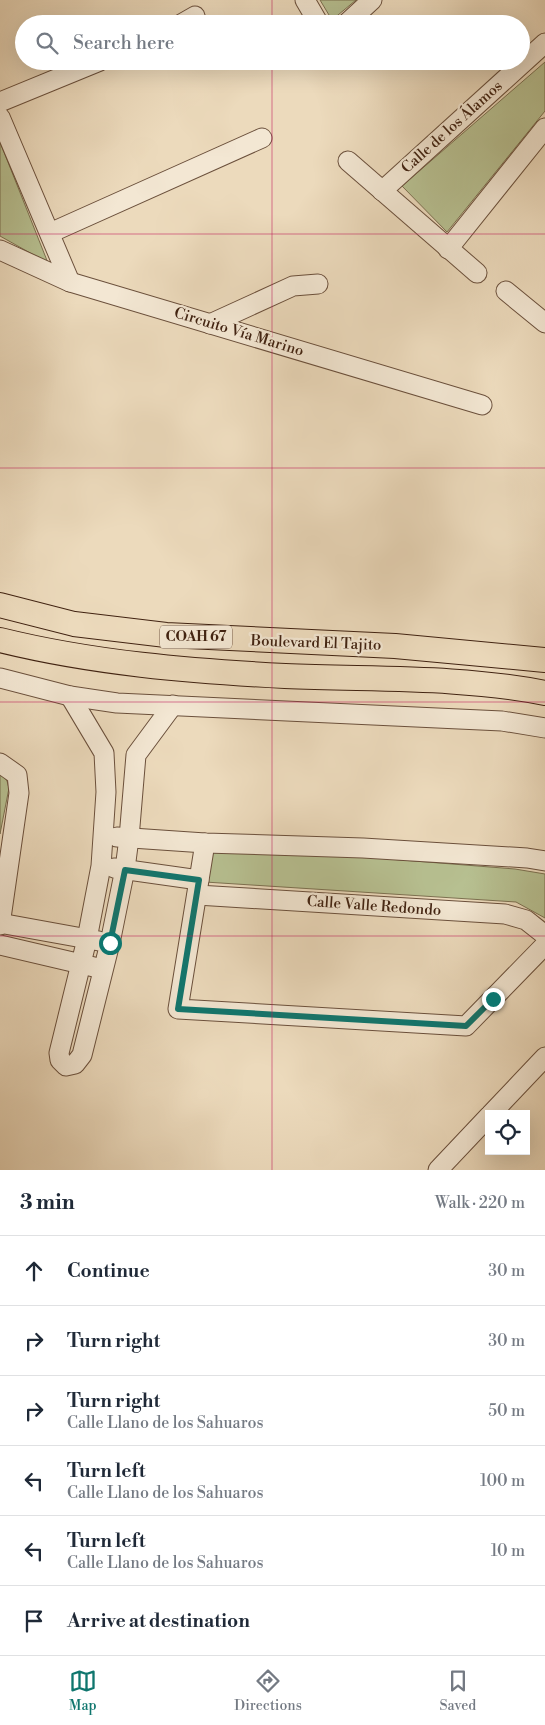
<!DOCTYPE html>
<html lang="en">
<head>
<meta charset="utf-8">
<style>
	:root { --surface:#fff; --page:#f6f6f7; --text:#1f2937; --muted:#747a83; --line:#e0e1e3; --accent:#0f766e }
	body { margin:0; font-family:"Libre Bodoni",serif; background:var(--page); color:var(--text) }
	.controls { position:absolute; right:15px; bottom:15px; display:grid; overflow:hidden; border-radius:0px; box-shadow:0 5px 20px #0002 }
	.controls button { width:45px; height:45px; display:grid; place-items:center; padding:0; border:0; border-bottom:1px solid var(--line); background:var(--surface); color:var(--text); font:25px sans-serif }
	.stop { position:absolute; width:15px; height:15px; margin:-11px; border:4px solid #0f766e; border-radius:50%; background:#fff }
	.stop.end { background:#0f766e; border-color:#fff; box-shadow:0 1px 5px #0008 }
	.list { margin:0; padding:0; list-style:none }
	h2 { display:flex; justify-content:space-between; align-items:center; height:65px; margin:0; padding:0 20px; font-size:21px }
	h2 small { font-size:16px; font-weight:400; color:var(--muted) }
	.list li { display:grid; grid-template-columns:32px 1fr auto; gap:15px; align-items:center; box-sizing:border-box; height:70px; padding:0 20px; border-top:1px solid var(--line) }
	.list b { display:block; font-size:19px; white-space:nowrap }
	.list p { margin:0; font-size:16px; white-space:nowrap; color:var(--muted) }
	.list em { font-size:16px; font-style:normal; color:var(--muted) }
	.icon { flex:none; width:28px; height:28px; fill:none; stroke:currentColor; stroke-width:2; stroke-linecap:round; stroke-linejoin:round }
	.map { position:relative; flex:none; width:545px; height:1170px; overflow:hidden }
	.search { position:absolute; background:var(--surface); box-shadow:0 5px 20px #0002; left:15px; right:15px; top:15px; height:55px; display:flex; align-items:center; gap:12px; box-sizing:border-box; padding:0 18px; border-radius:28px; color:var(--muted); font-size:19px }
	.sheet { height:485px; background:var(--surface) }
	nav { display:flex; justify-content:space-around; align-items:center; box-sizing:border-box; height:70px; border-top:1px solid var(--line); background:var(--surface); font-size:14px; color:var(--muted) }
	nav a { display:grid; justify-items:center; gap:2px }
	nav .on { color:var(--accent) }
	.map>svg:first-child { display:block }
</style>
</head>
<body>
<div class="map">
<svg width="545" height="1170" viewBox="0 0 545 1170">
	<rect width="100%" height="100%" fill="#ecdabc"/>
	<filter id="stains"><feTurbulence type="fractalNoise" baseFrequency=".004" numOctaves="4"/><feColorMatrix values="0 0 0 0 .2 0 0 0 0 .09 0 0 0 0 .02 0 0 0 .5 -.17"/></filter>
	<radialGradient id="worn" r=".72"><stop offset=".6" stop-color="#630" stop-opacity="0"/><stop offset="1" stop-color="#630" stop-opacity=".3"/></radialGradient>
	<g fill="#b7c091" stroke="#7c7151">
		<polygon points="320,0 356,0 332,20"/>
		<polygon points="545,62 545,111 447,232 402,186"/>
		<polygon points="0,142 48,263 0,236"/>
		<polygon points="0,774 3,775 7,781 9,788 0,834"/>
		<polygon points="212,845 515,869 545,874 545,918 516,902 205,882"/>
	</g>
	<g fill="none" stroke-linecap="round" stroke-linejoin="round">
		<defs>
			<g id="minor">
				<polyline points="305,0 319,24"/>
				<polyline points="181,24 195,16"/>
				<polyline points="346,24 372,0"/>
				<polyline points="0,102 100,61"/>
				<polyline points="0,117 70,282"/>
				<polyline points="348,161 477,273"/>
				<polyline points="382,191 545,43"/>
				<polyline points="50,233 262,138"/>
				<polyline points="448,249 545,128"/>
				<polyline points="0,250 70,282 482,405"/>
				<polyline points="506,291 545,323"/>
				<polyline points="210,324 293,286 318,284"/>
				<polyline points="0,678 70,696 117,703 502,721 545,728"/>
				<polyline points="70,696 104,753 106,792 101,866 87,939 59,1053 60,1060 66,1066 75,1064 82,1055 110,943 125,869 129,838 136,755 173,705"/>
				<polyline points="0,763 17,775 19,793 0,925"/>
				<polyline points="117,837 205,843 363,848 527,858 545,861"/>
				<polyline points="205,843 178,1009 466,1026 545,945"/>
				<polyline points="114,868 199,880"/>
				<polyline points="197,895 505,914 526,920 545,935"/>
				<polyline points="0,923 99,941"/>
				<polyline points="0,945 94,967"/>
				<polyline points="491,1114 545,1057"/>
				<polyline points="438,1170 489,1116"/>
			</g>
			<g id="major">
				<polyline points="0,605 74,624 166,635 395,646 545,660"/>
				<path d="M 0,640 C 93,663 189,671 285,676 C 372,680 459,676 545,693"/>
			</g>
		</defs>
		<use href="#minor" stroke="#6b503c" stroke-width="21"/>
		<use href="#major" stroke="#402211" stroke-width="26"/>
		<use href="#minor" stroke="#f3e7d3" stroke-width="19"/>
		<use href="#major" stroke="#ecdabc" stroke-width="24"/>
	</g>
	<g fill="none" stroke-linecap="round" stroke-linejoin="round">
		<polyline stroke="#0f766e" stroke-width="6" points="110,943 125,870 199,880 178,1009 466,1026 493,999"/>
	</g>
	<path fill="none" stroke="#c2185b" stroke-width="1" stroke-opacity="0.55" d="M 272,0 L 272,24M 272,61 L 272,1170M 0,234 L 545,234M 0,468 L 545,468M 0,702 L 545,702M 0,936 L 545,936"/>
	<g text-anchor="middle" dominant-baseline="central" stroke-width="4.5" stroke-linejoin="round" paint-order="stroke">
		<rect fill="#f3e7d3" stroke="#765d4b" stroke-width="1" x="160" y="625.5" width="72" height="23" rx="4"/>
		<g font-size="14" font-weight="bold" fill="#402211">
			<text x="196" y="637">COAH 67</text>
		</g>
		<g font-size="15" fill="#402211" stroke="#f3e7d3">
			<text transform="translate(452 127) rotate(-42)">Calle de los Álamos</text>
			<text transform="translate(239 332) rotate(17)">Circuito Vía Marino</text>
			<text transform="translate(316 643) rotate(2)">Boulevard El Tajito</text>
			<text transform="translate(374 906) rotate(4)">Calle Valle Redondo</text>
		</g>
	</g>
	<rect width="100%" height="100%" filter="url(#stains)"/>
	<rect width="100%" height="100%" fill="url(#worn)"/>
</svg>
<div class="controls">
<button><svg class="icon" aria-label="locate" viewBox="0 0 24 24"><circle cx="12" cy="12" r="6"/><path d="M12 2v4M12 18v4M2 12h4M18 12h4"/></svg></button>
</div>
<div class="stop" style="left:110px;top:943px"></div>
<div class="stop end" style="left:493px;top:999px"></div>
<div class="search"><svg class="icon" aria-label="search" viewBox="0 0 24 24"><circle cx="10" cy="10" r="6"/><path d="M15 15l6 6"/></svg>Search here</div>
</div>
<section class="sheet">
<h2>3 min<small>Walk · 220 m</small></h2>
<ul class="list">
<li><svg class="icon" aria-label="ahead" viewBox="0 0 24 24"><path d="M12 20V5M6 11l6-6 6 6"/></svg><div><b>Continue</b></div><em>30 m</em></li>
<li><svg class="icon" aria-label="right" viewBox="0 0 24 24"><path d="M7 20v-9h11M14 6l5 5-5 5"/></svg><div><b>Turn right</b></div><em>30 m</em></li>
<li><svg class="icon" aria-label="right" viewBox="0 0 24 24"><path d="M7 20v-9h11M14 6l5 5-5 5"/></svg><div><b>Turn right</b><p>Calle Llano de los Sahuaros</p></div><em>50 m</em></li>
<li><svg class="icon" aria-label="left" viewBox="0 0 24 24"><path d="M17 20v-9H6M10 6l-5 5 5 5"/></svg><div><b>Turn left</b><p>Calle Llano de los Sahuaros</p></div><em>100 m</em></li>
<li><svg class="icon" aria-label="left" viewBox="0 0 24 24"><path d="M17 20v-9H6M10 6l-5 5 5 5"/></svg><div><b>Turn left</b><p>Calle Llano de los Sahuaros</p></div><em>10 m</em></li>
<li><svg class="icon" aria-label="arrive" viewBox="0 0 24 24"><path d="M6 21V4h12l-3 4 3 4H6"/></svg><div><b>Arrive at destination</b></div></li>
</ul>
</section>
<nav>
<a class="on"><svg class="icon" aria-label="map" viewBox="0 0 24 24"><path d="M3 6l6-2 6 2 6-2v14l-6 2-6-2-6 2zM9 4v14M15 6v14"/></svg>Map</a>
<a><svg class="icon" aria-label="directions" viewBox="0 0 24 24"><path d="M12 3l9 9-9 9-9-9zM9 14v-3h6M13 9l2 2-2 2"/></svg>Directions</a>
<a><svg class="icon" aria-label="saved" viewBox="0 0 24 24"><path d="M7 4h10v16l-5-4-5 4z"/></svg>Saved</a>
</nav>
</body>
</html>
